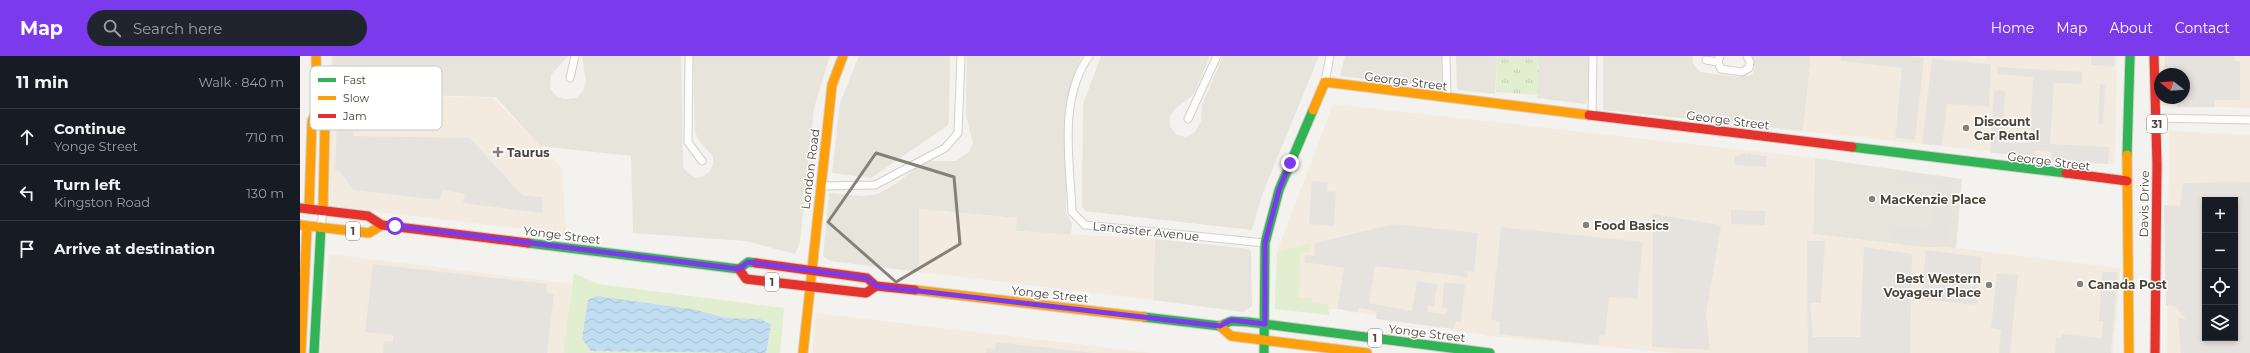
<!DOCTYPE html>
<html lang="en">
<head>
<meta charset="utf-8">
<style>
	:root { --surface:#171b24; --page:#20242c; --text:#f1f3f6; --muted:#9ea1a6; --line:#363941; --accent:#7c3aed }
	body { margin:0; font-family:Montserrat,sans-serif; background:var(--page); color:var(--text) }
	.controls { position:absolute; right:12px; bottom:12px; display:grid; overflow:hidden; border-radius:0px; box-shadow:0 2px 6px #0003 }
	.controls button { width:36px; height:36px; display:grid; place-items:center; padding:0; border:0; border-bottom:1px solid var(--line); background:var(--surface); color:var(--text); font:20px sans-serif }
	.compass { position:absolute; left:1854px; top:12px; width:36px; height:36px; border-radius:50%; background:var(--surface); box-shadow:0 2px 6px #0003; rotate:287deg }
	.stop { position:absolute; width:12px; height:12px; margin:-9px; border:3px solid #7c3aed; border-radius:50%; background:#fff }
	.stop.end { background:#7c3aed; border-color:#fff; box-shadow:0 1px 4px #0008 }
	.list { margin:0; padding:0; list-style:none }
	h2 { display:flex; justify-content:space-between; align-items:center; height:52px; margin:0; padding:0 16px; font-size:17px }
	h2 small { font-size:13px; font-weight:400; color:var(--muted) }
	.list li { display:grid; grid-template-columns:26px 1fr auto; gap:12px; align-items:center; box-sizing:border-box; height:56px; padding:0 16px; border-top:1px solid var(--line) }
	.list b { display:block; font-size:15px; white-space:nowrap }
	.list p { margin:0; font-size:13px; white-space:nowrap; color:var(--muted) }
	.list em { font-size:13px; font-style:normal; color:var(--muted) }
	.icon { flex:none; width:22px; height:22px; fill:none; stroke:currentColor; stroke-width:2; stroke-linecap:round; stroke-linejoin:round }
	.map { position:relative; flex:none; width:1950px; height:297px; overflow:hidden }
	header { display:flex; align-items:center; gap:24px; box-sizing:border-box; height:56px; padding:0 20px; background:var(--accent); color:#fff }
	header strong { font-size:19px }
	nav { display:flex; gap:22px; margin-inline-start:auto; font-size:14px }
	.search { width:280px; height:36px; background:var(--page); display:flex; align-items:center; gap:10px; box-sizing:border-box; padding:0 14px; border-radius:22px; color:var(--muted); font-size:15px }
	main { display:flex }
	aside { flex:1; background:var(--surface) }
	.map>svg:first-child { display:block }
</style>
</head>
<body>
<header>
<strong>Map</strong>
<div class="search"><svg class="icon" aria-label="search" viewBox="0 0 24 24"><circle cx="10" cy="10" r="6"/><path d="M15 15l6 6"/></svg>Search here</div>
<nav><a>Home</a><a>Map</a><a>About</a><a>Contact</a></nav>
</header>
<main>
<aside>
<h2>11 min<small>Walk · 840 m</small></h2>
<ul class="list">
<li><svg class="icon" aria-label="ahead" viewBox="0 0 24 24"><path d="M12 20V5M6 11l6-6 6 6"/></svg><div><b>Continue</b><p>Yonge Street</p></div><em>710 m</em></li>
<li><svg class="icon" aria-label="left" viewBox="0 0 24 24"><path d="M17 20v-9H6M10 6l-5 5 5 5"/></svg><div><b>Turn left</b><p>Kingston Road</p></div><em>130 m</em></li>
<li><svg class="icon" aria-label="arrive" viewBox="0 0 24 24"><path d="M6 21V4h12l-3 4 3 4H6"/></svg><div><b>Arrive at destination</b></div></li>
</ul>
</aside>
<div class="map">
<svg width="1950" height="297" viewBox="0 0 1950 297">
	<defs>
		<pattern id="park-tufts" width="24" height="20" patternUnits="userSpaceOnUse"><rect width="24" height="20" fill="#e1eecf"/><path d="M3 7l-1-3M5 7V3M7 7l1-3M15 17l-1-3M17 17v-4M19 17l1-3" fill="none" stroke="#c3cdb2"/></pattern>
		<pattern id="water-waves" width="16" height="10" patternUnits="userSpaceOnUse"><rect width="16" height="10" fill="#c0ddf1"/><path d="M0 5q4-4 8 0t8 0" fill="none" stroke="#a6bfcf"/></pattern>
	</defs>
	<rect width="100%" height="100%" fill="#f4f2ee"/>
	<g fill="#e7e4dc">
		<polygon points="32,0 268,0 251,19 250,32 256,40 265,43 276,42 283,35 286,26 282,0 381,0 383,111 388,117 396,122 404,120 410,115 413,109 413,100 400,86 395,76 393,0 530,0 514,52 500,186 495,198 446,185 333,177 331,100 240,90 196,41 32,37"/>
		<polygon points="559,0 650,0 649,66 647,70 571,122 532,117 540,47"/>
		<polygon points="667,0 782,0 774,18 765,56 766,157 772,168 771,179 716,175 716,162 619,153 619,216 530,205 523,200 529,137 563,140 578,138 597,127 615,113 630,105 656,105 669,96 673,87 666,60"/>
		<polygon points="801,0 910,0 894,38 875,53 870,61 870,70 876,78 885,81 895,76 901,65 902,49 923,0 1019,0 962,139 952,174 792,156 786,155 782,151 783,48"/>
		<polygon points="1045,0 1142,0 1141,32 1040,20"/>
		<polygon points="1156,0 1197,0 1195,38 1157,34"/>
		<polygon points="1239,0 1288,0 1289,41 1286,48 1237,42"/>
		<polygon points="1303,0 1393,0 1393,7 1400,16 1438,21 1452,19 1455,12 1451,0 1511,0 1503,75 1303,54"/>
		<polygon points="1515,102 1662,123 1656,192 1621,191 1513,178"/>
		<polygon points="855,183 949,193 951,196 952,250 943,256 853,244"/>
	</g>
	<g fill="#f3ebdf" fill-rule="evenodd">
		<polygon points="1511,0 1667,0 1686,3 1686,0 1817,0 1815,109 1503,75"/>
		<path d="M 1859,0 L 1950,0 L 1950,52 L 1859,49 ZM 1860,18 L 1884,18 L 1884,42 L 1860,42 Z"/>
		<polygon points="32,37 193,42 262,112 266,178 28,150"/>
		<polygon points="1033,48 1515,102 1513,178 1621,191 1656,192 1821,212 1813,297 1375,297 1188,280 1037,253 975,253 977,196"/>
		<path d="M 1869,75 L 1950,79 L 1950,297 L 1867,297 ZM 1905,144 L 1935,144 L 1935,282 L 1905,282 Z"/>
		<polygon points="619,153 717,162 716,175 855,183 853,244 619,216"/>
		<polygon points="29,198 272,228 263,297 20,297"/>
		<polygon points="516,257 852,297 512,297"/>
	</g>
	<g fill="#e1eecf">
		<polygon points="1011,187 1010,196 1000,197 998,242 1012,241 1012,247 1028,248 1029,259 975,253 977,196"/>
		<polygon points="274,217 298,228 484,252 480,297 263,297"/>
	</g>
	<polygon fill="url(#park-tufts)" points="1197,0 1239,0 1238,39 1196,36"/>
	<g fill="#e6e3df" fill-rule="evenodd">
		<polygon points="1541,0 1602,0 1624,2 1615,84 1595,82 1602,12 1540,5"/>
		<polygon points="1791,0 1815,0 1814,10 1791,9"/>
		<polygon points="1865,0 1934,0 1935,5 1940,5 1940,44 1915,44 1915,51 1877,51 1877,43 1868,42 1884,42 1884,18 1865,18"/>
		<polygon points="1632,3 1691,8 1689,51 1647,48 1642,90 1622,88"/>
		<polygon points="1698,11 1782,16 1782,28 1754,27 1750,88 1809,91 1808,108 1750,105 1751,96 1735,95 1735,100 1690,97 1694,34 1705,35 1702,86 1730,87 1733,21 1697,18"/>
		<polygon points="1800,28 1805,29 1803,68 1798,68"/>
		<polygon points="38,38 57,39 53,80 170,82 222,139 242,141 243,157 163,147 165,138 142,134 140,144 53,134 41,116 35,114"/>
		<polygon points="1445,97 1447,99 1450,97 1452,99 1459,98 1461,100 1467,100 1466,111 1435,109 1435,101"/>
		<polygon points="1597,119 1654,123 1648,188 1590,183 1591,170 1632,173 1635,131 1597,127"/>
		<polygon points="1012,125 1028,126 1027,135 1036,136 1034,170 1009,168"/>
		<path d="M 1950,126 L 1950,297 L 1881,297 L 1878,262 L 1886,263 L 1875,250 L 1866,249 L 1864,149 L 1880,150 L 1883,127 ZM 1905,144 L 1935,144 L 1935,282 L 1905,282 Z"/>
		<polygon points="1431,154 1465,155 1465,169 1431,168"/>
		<polygon points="1353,158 1421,169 1406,258 1410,294 1352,291"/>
		<polygon points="1094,168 1178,177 1174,216 1167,215 1168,221 1075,210 1069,247 1112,255 1117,225 1137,228 1134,251 1128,249 1127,256 1146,258 1147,252 1142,252 1144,227 1165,228 1161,266 1156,265 1154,273 1076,263 1077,255 1059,252 1058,256 1037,253 1044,212 1004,206 1005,199 1014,200 1015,187"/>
		<polygon points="1201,171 1343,186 1337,243 1309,241 1305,280 1300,279 1299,289 1199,278 1200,265 1191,264"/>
		<polygon points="1507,185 1525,185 1521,247 1510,247 1513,281 1560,281 1564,191 1612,198 1610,297 1508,297"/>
		<polygon points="1626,194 1682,201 1677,249 1621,243"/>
		<polygon points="73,208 247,228 246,237 254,238 247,297 83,297 84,285 93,286 93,279 65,276"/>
		<polygon points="1802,216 1818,216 1811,297 1755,297 1756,281 1761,282 1762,278 1802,282 1803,265 1799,265"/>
		<polygon points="1697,217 1718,219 1710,297 1699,297 1701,274 1691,272"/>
		<polygon points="696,286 795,297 686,297 687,292 695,293"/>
	</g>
	<polygon fill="url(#water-waves)" points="297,240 397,254 426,262 460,263 471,268 466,297 291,295 282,283 288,244"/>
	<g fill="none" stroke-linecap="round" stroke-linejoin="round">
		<defs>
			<g id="street">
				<polyline points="389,0 388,86 402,105"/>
				<path d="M 789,0 C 758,44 770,105 772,156 L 785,169 L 965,187"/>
				<polyline points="1146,0 1147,42"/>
				<polyline points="1420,0 1418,6 1421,13 1442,16 1449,12 1450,6 1447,0"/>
				<polyline points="1406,4 1418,6"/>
				<polyline points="270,22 275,0"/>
				<polyline points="1025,26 1030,0"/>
				<polyline points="1292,59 1293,0"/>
				<polyline points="1857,62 1950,64"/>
				<polyline points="888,63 917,0"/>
				<polyline points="520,130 575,129 645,92 658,77 661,0"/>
				<polyline points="21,171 23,154"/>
			</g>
			<g id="fast">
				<polyline points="1552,91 1766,117"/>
				<polyline points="1827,99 1830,0"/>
				<polyline points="228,187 439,213 448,206 456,207"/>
				<polyline points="844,261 920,270 931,265 948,266 1190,297"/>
				<polyline points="14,297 21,171"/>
				<polyline points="964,297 965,187 979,134 1013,54"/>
			</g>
			<g id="slow">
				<polyline points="17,53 25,66 23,154"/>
				<polyline points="1013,54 1025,26 1289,59"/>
				<polyline points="1827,99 1829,297"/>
				<polyline points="9,153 12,65 17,53 16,0"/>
				<polyline points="0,169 69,177 82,169"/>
				<polyline points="615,234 844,261"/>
				<polyline points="920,270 931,280 1067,297"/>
				<polyline points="1,297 7,170"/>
				<polyline points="503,297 532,29 543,0"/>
			</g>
			<g id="jam">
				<polyline points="1854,0 1857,108 1855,297"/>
				<polyline points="1289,59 1552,91"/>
				<polyline points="1766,117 1827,125"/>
				<polyline points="0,152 68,160 82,169 228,187"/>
				<polyline points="456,207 567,222 576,230 615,234"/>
				<polyline points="439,213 446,223 566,237 576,230"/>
			</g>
		</defs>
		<use href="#street" stroke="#d2d0cb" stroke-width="9"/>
		<use href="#fast" stroke="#d3cfc5" stroke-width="11"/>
		<use href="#slow" stroke="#d3cfc5" stroke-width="11"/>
		<use href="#jam" stroke="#d3cfc5" stroke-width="11"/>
		<use href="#street" stroke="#fdfdfc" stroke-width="7"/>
		<use href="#fast" stroke="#30b455" stroke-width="9"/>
		<use href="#slow" stroke="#ff9f0a" stroke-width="9"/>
		<use href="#jam" stroke="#e5322d" stroke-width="9"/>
	</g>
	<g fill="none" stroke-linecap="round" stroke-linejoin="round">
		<polyline stroke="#7c3aed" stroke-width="5" points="95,170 439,213 448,206 567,222 576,230 920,270 931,264 965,268 965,187 979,134 990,107"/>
	</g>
	<path fill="none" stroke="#868178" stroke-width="3" stroke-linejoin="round" d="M 576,97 L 654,121 L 660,188 L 596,226 L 528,166 Z"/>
	<g fill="#868178" stroke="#fff" stroke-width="1.5">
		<circle cx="1666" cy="72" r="4"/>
		<path d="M196 90h4v4h4v4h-4v4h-4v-4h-4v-4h4z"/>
		<circle cx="1572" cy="143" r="4"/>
		<circle cx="1286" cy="169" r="4"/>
		<circle cx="1780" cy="228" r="4"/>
		<circle cx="1689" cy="229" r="4"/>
	</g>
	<g text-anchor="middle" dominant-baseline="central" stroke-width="3" stroke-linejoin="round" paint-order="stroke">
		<g fill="#fff" stroke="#817c74" stroke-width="1">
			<rect x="1847" y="59" width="20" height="18" rx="3"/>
			<rect x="46" y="166" width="14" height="18" rx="3"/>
			<rect x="465" y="217" width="14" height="18" rx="3"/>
			<rect x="1068" y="273" width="14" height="18" rx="3"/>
		</g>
		<g font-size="11" font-weight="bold" fill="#4b4439">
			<text x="1857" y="68">31</text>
			<text x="53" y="175">1</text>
			<text x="472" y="226">1</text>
			<text x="1075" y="282">1</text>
		</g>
		<g font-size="12" fill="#4b4439" stroke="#fff">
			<text transform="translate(1106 25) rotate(7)">George Street</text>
			<text transform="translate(1428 64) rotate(7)">George Street</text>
			<text transform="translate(1749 105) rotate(7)">George Street</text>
			<text transform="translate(510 113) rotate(-83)">London Road</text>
			<text transform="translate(1844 148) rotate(-89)">Davis Drive</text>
			<text transform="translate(846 175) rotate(6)">Lancaster Avenue</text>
			<text transform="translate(262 179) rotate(7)">Yonge Street</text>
			<text transform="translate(750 238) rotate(6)">Yonge Street</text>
			<text transform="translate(1127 277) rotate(7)">Yonge Street</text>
		</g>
		<g font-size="12" font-weight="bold" fill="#4b4439" stroke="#fff" text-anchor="start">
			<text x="1674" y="65">Discount<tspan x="1674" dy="14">Car Rental</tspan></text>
			<text x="207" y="96">Taurus</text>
			<text x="1580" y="143">MacKenzie Place</text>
			<text x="1294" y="169">Food Basics</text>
			<text x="1681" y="222" text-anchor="end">Best Western<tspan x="1681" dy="14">Voyageur Place</tspan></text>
			<text x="1788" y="228">Canada Post</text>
		</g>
	</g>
	<rect x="10" y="10" width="132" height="64" rx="6" fill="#fff" stroke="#c9c7c4" stroke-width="1"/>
	<rect x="18" y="22" width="18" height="4" fill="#30b455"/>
	<rect x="18" y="40" width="18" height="4" fill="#ff9f0a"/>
	<rect x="18" y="58" width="18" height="4" fill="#e5322d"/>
	<g font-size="11" fill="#4b4439">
		<text x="43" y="28">Fast</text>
		<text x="43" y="46">Slow</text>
		<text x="43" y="64">Jam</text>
	</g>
</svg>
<div class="controls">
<button>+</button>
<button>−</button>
<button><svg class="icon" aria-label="locate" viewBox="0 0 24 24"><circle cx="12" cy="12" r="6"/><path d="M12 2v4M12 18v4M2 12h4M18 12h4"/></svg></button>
<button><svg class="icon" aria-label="layers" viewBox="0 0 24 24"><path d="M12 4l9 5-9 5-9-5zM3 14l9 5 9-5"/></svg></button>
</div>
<svg class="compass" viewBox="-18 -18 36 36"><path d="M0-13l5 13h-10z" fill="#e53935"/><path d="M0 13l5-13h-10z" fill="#9ea1a6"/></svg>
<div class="stop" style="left:95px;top:170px"></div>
<div class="stop end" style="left:990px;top:107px"></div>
</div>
</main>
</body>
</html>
